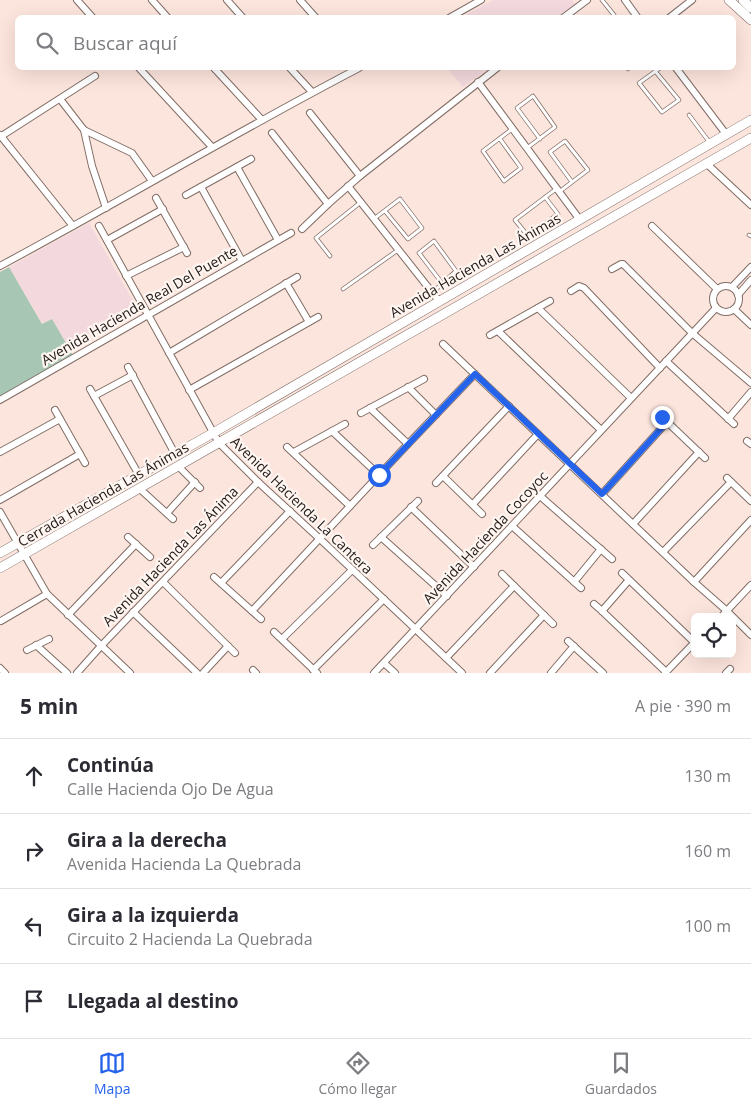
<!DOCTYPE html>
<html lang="es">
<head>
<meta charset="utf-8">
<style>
	:root { --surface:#fff; --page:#f2f2f3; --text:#2b2b33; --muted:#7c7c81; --line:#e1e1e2; --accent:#2563eb }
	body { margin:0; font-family:"Open Sans",sans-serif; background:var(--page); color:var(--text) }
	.controls { position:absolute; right:15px; bottom:15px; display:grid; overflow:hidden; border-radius:8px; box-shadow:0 5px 20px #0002 }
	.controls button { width:45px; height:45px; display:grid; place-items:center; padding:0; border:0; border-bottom:1px solid var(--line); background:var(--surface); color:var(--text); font:25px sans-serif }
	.stop { position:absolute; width:15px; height:15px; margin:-11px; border:4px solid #2563eb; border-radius:50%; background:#fff }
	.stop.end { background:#2563eb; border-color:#fff; box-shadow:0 1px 5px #0008 }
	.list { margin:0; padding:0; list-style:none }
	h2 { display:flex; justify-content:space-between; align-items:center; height:65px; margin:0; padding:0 20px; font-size:21px }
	h2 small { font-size:16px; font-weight:400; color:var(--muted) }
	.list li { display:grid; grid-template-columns:32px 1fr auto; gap:15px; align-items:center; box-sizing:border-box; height:75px; padding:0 20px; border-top:1px solid var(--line) }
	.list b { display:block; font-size:19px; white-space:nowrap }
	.list p { margin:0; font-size:16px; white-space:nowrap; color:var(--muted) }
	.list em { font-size:16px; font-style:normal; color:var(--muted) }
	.icon { flex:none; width:28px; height:28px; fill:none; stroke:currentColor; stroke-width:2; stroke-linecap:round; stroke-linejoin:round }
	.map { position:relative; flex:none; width:751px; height:673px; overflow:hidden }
	.search { position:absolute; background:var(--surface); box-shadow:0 5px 20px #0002; left:15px; right:15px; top:15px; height:55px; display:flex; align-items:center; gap:12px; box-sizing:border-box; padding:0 18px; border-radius:8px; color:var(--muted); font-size:19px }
	.sheet { height:365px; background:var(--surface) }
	nav { display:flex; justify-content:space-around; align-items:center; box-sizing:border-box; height:70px; border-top:1px solid var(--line); background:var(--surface); font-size:14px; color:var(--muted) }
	nav a { display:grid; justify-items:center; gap:2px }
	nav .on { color:var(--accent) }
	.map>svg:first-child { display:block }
</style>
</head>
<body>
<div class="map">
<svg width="751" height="673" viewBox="0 0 751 673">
	<rect width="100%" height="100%" fill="#fce5dd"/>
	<g fill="#f3d9de">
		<polygon points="493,0 572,0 575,4 556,17 462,17"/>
		<polygon points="447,68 489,68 463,87"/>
		<polygon points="89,223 137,308 67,345 52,319 43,324 9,267"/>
	</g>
	<polygon fill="#a7c7b4" points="9,267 42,324 52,319 73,355 0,397 0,272"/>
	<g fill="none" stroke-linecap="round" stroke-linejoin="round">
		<defs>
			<g id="lane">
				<polyline points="602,0 614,15"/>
				<polyline points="627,68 628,69 629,68"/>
				<polyline points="655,71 679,100 662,112 639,83 660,68"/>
				<polyline points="689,115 710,143"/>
				<polyline points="500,139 521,168 504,181 483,151 512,129"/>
				<polyline points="527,148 555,127 533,96 517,108 540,139"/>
				<polyline points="559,192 588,170 565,141 550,152 572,182"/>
				<polyline points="545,197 558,214 528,236 515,220 556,189"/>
				<polyline points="375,218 400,199 422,228 408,239 385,211"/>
				<polyline points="749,235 751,236"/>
				<polyline points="330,256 316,238 361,202"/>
				<polyline points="343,289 398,250"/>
				<polyline points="433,292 456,271 434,241 419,253 442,283"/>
			</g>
			<g id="street">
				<polyline points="77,0 93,18"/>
				<polyline points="152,0 168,18"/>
				<polyline points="227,0 243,18"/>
				<polyline points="300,0 316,18"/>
				<polyline points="625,0 638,18"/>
				<polyline points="449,18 481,0"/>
				<polyline points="563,18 587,0"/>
				<polyline points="669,18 692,0"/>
				<polyline points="139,68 212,147"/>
				<polyline points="214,68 262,120"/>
				<polyline points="290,68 312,92"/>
				<polyline points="676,68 726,134"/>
				<polyline points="478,82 580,220"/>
				<polyline points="60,99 84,130 132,153 152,181"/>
				<polyline points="310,113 360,176"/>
				<polyline points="84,130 92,166 106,208"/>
				<polyline points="272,133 328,204"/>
				<polyline points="0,135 73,226"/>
				<polyline points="0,137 95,76"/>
				<polyline points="707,164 751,205"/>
				<polyline points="237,167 278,240"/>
				<polyline points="348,186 439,301"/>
				<polyline points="201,187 242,261"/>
				<polyline points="186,195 251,159"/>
				<polyline points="156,198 187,253"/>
				<polyline points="99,226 219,443 258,482 320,539 462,673"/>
				<polyline points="652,226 717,289"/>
				<polyline points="302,229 328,204 360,176 497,68"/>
				<polyline points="107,240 163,209"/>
				<path d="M 0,266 C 121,201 238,131 359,68"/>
				<polyline points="612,269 621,264 623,264 692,333 751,383"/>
				<polyline points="126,276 184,247"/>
				<polyline points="286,283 309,322"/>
				<circle cx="726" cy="299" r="13"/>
				<polyline points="732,287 751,267"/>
				<polyline points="571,291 579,286 584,288 660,368"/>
				<polyline points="738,295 751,280"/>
				<polyline points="538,308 631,398"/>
				<polyline points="734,309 751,325"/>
				<polyline points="498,331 601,430"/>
				<polyline points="490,335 550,301"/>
				<polyline points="443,344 694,582 727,611 751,635"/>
				<polyline points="169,353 297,277"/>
				<polyline points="666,361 734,424"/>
				<polyline points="128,367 175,454"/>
				<polyline points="408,387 436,415"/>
				<polyline points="90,389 139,475"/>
				<polyline points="189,390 318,317"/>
				<polyline points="94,396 133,375"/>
				<polyline points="0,400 291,233"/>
				<polyline points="370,408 408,444"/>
				<polyline points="55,410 85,463"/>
				<polyline points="361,413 424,379"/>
				<polyline points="662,417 705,458"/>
				<polyline points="728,419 751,392"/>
				<polyline points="332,431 379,475"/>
				<polyline points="747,441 751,444"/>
				<polyline points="287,447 350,506"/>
				<polyline points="0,452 60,419"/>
				<polyline points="294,452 345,424"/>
				<polyline points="179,467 200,488"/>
				<polyline points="443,476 482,514"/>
				<polyline points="727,478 751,501"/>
				<polyline points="436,483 509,406"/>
				<polyline points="140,489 173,519"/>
				<polyline points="602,494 667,422"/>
				<polyline points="540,496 612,559"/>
				<polyline points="0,500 80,454"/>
				<polyline points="473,504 538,434"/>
				<polyline points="411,507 474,567"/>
				<polyline points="0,512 47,594 130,673"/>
				<polyline points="167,513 195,482"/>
				<polyline points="633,524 699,452"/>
				<polyline points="512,526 581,588"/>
				<polyline points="128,537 150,557"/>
				<polyline points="381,537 447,596"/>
				<polyline points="373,545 418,501"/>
				<polyline points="663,552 731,482"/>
				<polyline points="622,573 694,642"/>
				<polyline points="502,574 553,624"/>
				<polyline points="214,577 261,619"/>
				<polyline points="163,582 235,653"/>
				<polyline points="574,582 601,549"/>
				<polyline points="694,582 751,520"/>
				<polyline points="221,583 290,511"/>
				<polyline points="594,604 602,611 666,672"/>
				<polyline points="252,611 408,444 475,374"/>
				<polyline points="602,611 629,580"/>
				<polyline points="133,612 197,673"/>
				<polyline points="68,615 136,544"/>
				<polyline points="721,617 751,585"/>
				<polyline points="1,621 47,594"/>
				<polyline points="274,632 317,673"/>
				<polyline points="282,639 352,570"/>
				<polyline points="568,641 603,673"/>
				<polyline points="36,645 67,673"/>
				<polyline points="27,650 49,639"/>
				<polyline points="446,658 514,586"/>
				<polyline points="384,663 395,673"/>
				<polyline points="0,668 5,673"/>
				<polyline points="253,670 256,673"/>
				<polyline points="313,670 384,599"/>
				<polyline points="77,673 101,646 258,482"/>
				<polyline points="203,673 228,646"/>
				<polyline points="374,673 716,308"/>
				<polyline points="490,673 544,615"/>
				<polyline points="551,673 574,646"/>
				<polyline points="665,673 695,642"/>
				<polyline points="726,673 730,669"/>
			</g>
			<g id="secondary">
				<polyline points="729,0 751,20"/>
				<polyline points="743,0 751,8"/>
				<polyline points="0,553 213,433 751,120"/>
				<polyline points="0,568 751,138"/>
			</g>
		</defs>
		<use href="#lane" stroke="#816d66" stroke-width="4.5"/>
		<use href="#street" stroke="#816d66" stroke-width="8"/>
		<use href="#secondary" stroke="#816d66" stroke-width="10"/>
		<use href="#lane" stroke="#fff" stroke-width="3"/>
		<use href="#street" stroke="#fff" stroke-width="6"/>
		<use href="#secondary" stroke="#fff" stroke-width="9"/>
	</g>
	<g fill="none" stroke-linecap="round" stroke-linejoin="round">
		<polyline stroke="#2563eb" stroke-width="6" points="379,475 475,374 602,494 667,422 662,417"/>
	</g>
	<g text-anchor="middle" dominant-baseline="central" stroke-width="4.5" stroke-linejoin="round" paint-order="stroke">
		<g font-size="14" fill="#211a17" stroke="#fff6f2">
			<text transform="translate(475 265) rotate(-30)">Avenida Hacienda Las Ánimas</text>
			<text transform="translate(139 305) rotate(-30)">Avenida Hacienda Real Del Puente</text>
			<text transform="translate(103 494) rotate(-30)">Cerrada Hacienda Las Ánimas</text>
			<text transform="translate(302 505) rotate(44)">Avenida Hacienda La Cantera</text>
			<text transform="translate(485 537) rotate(-47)">Avenida Hacienda Cocoyoc</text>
			<text transform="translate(170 556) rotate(-46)">Avenida Hacienda Las Ánima</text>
		</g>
	</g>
</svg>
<div class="controls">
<button><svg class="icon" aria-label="locate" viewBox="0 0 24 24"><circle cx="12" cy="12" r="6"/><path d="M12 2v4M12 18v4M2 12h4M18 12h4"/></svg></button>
</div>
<div class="stop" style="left:379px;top:475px"></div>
<div class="stop end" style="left:662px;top:417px"></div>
<div class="search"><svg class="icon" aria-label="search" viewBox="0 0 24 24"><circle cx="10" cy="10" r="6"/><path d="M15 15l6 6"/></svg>Buscar aquí</div>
</div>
<section class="sheet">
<h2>5 min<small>A pie · 390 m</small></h2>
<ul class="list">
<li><svg class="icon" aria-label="ahead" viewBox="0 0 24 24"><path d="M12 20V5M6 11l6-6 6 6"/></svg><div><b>Continúa</b><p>Calle Hacienda Ojo De Agua</p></div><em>130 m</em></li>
<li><svg class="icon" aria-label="right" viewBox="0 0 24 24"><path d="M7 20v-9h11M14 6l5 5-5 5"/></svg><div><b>Gira a la derecha</b><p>Avenida Hacienda La Quebrada</p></div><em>160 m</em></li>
<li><svg class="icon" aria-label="left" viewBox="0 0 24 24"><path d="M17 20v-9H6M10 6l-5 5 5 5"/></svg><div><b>Gira a la izquierda</b><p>Circuito 2 Hacienda La Quebrada</p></div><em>100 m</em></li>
<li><svg class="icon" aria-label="arrive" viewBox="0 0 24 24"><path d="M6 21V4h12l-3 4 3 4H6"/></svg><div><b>Llegada al destino</b></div></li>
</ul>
</section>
<nav>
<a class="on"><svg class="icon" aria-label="map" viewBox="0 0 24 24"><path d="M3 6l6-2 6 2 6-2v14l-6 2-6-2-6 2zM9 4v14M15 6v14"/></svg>Mapa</a>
<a><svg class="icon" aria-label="directions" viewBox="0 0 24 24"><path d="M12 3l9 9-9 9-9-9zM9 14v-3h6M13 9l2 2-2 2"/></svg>Cómo llegar</a>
<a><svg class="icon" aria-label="saved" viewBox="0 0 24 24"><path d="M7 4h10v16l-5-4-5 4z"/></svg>Guardados</a>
</nav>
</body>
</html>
